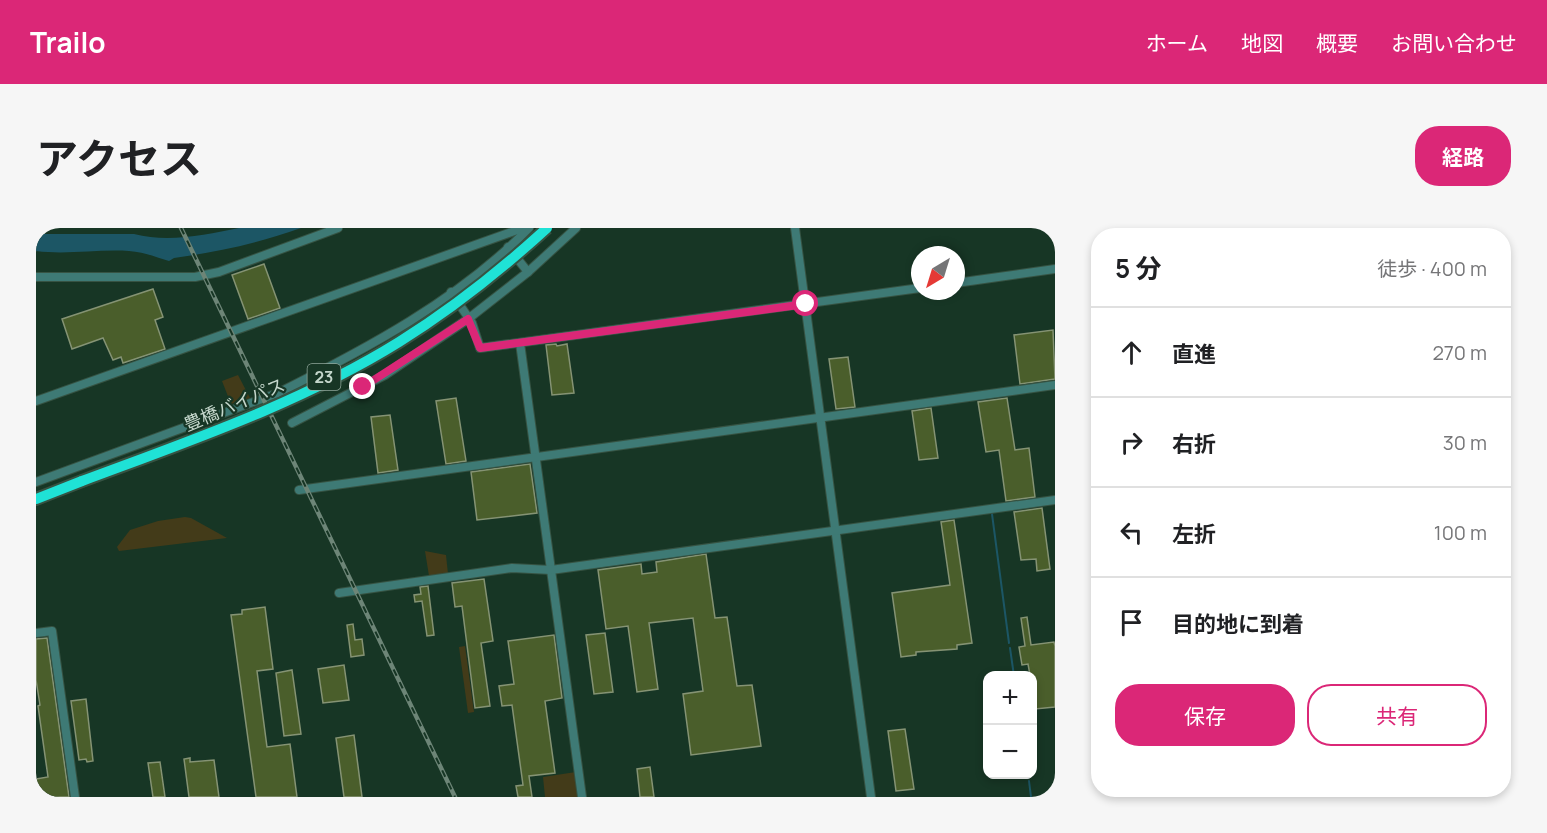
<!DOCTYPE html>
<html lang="ja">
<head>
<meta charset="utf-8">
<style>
	:root { --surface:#fff; --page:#f6f6f6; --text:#202124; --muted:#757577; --line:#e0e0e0; --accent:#db2777 }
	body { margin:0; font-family:Manrope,"Noto Sans JP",sans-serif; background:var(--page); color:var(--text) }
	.controls { position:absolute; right:18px; bottom:18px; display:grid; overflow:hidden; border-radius:12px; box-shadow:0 3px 9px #0003 }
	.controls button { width:54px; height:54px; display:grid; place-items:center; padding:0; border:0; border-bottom:2px solid var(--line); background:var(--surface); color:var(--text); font:30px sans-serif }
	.compass { position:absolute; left:875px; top:18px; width:54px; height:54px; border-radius:50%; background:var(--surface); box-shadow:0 3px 9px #0003; rotate:218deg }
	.stop { position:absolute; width:18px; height:18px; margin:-14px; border:4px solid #db2777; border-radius:50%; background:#fff }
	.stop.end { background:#db2777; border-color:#fff; box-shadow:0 2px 6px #0008 }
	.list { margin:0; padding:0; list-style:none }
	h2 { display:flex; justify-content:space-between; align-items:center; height:78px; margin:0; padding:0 24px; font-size:26px }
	h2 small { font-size:20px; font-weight:400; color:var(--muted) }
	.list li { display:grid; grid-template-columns:39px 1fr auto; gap:18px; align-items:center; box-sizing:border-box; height:90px; padding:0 24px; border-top:2px solid var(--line) }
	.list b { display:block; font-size:22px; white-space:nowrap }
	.list em { font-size:20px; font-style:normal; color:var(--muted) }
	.actions { display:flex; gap:12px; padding:18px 24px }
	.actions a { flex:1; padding:14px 0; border:2px solid var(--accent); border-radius:24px; text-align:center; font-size:21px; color:var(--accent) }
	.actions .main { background:var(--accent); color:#fff }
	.icon { flex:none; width:33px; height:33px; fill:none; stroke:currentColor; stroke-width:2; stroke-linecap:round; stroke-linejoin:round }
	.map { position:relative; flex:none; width:1019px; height:569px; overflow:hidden; border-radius:24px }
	header { display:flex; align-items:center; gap:36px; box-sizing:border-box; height:84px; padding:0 30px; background:var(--accent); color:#fff }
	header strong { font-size:28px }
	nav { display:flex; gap:33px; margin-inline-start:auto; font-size:21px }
	.intro { display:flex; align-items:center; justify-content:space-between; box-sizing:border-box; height:144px; padding:0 36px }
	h1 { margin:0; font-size:42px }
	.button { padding:15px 27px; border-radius:24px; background:var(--accent); color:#fff; font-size:21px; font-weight:700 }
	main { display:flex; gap:36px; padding:0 36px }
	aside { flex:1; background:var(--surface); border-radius:24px; box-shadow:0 3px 9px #0003 }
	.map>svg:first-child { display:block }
</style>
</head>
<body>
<header>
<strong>Trailo</strong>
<nav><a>ホーム</a><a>地図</a><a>概要</a><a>お問い合わせ</a></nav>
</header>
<div class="intro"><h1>アクセス</h1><a class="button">経路</a></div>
<main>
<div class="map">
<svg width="1019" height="569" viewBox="0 0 1019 569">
	<rect width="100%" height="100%" fill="#173625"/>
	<g fill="#433b19">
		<polygon points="202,147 214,170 195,176 186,153"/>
		<polygon points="149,289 155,290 191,310 83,323 81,319 94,302 122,293"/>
		<polygon points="389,323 410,327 412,346 393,348"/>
		<polygon points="429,418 438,484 432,485 423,419"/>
		<polygon points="540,544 544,569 509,569 507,549"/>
	</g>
	<path fill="#1c5665" d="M 203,0 L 265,0 C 223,15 183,24 138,30 L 133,33 C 120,29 107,24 93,23 C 62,21 31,27 0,23 L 0,6 L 98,6 C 132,15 169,7 203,0 Z"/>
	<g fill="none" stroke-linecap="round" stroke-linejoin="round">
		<g stroke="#1c5665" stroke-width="2">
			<polyline points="956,286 973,415"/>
			<polyline points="974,420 978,448"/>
			<polyline points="991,546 992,550"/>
			<polyline points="993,553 995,569"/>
		</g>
	</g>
	<g fill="#4a5e2b" stroke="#859374" stroke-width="1.5">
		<polygon points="228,36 244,80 212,91 196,47"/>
		<polygon points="117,61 127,89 119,92 129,121 87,135 85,129 77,132 67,110 36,121 26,91"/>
		<polygon points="1017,102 1019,151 984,156 978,107"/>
		<polygon points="520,116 521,118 531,116 538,165 516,167 510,117"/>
		<polygon points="812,129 819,179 800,181 793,131"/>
		<polygon points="420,170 430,233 410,236 400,173"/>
		<polygon points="971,170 979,222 993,220 999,269 970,273 963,222 950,224 942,174"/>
		<polygon points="895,180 902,230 883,232 876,183"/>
		<polygon points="354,187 362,242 342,245 335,189"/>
		<polygon points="494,236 501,285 441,292 435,244"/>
		<polygon points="1006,280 1014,341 1001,343 1000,331 985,332 978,284"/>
		<polygon points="918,292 936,415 921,417 921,421 880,424 880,427 865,429 856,365 914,357 905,294"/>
		<polygon points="670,326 679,390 691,389 701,458 716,457 725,518 655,527 647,466 667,463 657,390 613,395 622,461 601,464 592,398 570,401 562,342 605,336 606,346 621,344 620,334"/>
		<polygon points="448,351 457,413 445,415 454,478 439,480 426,378 419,379 416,355"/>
		<polygon points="392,358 398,407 391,408 386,373 379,374 378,367 385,366 384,359"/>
		<polygon points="229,379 237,441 221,443 231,519 254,516 261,569 220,569 195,387 206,386 206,382"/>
		<polygon points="991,389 995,417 1018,414 1019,418 1019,479 999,481 996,447 994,447 992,436 986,437 983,419 989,418 985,390"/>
		<polygon points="317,396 319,412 326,411 328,427 315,429 311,397"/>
		<polygon points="569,405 577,464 558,466 550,407"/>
		<polygon points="518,407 526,470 509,473 519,545 493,548 496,569 482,569 480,558 487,557 476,477 466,478 463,458 478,456 472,413"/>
		<polygon points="11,410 33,569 0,569 0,551 12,549 2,478 4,477 0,452 0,411"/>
		<polygon points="308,437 313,472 287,475 282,441"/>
		<polygon points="256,442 265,506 248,508 240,445"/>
		<polygon points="50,471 57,533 51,534 50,531 43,532 35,473"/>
		<polygon points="869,501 878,561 860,563 852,503"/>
		<polygon points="318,507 326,569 308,569 300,510"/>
		<polygon points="154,530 154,534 178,532 183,569 153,569 148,531"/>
		<polygon points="124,534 129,569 117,569 112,535"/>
		<polygon points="614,539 618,569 604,569 601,541"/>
	</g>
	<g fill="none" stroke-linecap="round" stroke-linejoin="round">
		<defs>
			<g id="minor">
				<polyline points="759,0 835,569"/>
				<polyline points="492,44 540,0"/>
				<polyline points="0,49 159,49 183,44 302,0"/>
				<polyline points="920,55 1019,41"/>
				<polyline points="415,64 436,95 444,120 884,60"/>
				<polyline points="484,115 546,569"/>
				<polyline points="0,173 487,0"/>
				<polyline points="256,195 349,147 432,91 492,44 472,19"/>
				<path d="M 0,254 L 242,165 C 330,121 423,72 493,0"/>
				<polyline points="263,262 1019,157"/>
				<polyline points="303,365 476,340 515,342 1019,272"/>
				<polyline points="0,405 16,403 39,569"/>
			</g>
			<polyline id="highway" points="0,271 46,253"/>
		</defs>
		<use href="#minor" stroke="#365343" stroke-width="10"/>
		<use href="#highway" stroke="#365343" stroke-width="14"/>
		<use href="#minor" stroke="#3e7a75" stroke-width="8"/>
		<use href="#highway" stroke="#1fe2d6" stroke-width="10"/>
		<defs>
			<polyline id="rail" points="145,0 419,569"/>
		</defs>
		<use href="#rail" stroke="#6d8577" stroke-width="4.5"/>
		<use href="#rail" stroke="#173625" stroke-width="2" stroke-dasharray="7" stroke-linecap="butt"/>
		<defs>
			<path id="highway-bridge" d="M 46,253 C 153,213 265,175 363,114 C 416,81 465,42 511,0"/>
		</defs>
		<use href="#highway-bridge" stroke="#365343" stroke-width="14" stroke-linecap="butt"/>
		<use href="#highway-bridge" stroke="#1fe2d6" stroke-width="10"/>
	</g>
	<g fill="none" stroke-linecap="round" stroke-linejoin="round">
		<polyline stroke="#db2777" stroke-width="8" points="327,159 432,91 444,120 770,76"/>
	</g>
	<g text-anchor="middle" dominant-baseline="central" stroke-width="4.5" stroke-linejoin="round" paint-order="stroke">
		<rect fill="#173625" stroke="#91a79a" stroke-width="1.5" x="271.5" y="136" width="33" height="26" rx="4.5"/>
		<g font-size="16" font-weight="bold" fill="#c5d7cc">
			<text x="288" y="149">23</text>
		</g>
		<g font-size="18" fill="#c5d7cc" stroke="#173625">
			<text transform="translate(198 176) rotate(-23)">豊橋バイパス</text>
		</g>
	</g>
</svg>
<div class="controls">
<button>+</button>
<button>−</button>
</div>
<svg class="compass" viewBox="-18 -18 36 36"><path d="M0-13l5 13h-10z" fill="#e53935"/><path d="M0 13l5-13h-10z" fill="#757577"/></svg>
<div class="stop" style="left:770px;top:76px"></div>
<div class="stop end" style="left:327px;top:159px"></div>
</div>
<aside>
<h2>5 分<small>徒歩 · 400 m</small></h2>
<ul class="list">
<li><svg class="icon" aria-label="ahead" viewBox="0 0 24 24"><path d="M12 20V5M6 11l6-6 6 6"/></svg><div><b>直進</b></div><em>270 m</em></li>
<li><svg class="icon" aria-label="right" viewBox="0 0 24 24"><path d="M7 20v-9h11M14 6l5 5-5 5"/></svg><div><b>右折</b></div><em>30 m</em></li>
<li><svg class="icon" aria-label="left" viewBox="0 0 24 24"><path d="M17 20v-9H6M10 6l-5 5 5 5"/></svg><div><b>左折</b></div><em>100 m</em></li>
<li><svg class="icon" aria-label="arrive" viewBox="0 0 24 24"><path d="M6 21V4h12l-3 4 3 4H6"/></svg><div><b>目的地に到着</b></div></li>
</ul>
<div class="actions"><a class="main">保存</a><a>共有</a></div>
</aside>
</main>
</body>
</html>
